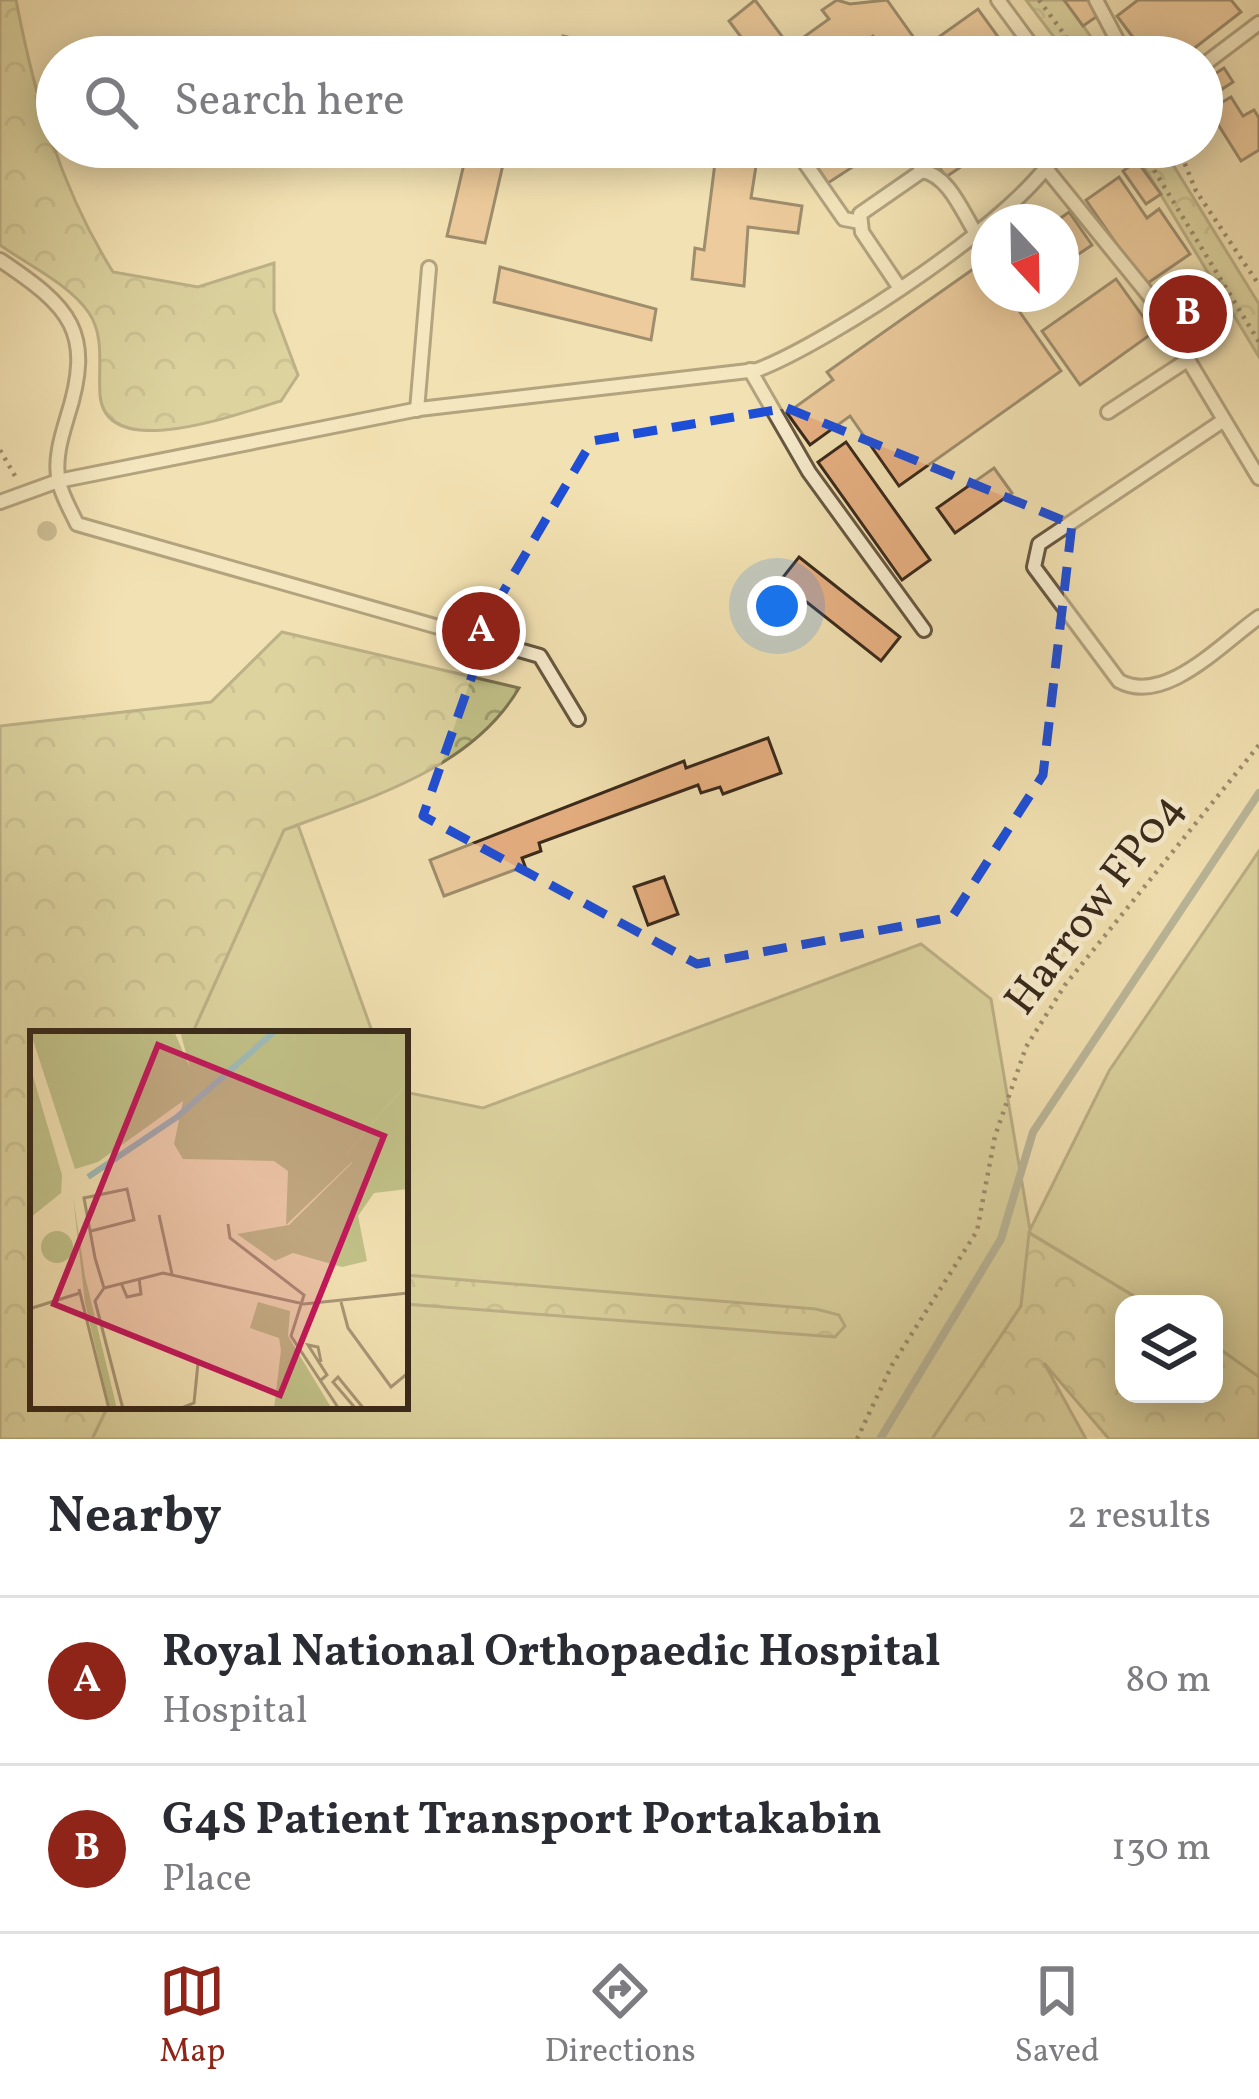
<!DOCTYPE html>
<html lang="en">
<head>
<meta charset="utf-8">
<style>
	:root { --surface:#fff; --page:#f7f7f7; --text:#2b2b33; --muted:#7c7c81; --line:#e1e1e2; --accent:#8f2418 }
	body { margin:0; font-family:Vollkorn,serif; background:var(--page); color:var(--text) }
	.controls { position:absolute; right:36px; bottom:36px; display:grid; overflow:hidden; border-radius:24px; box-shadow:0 6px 30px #0003 }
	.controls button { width:108px; height:108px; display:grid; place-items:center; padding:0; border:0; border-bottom:3px solid var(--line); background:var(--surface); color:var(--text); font:60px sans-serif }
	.compass { position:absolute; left:971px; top:204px; width:108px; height:108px; border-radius:50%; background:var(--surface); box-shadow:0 6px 30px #0003; rotate:158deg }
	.you { position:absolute; left:777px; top:606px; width:42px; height:42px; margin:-30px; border:9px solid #fff; border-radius:50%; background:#1a73e8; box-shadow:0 0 0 18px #1a73e833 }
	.badge { display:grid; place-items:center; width:78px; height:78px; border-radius:50%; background:var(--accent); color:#fff; font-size:39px; font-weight:700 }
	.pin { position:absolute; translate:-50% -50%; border:6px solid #fff; box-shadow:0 3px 12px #0006 }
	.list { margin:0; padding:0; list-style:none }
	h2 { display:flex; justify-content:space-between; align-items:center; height:156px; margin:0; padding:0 48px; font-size:51px }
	h2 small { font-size:39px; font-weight:400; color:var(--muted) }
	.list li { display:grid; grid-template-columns:78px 1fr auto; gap:36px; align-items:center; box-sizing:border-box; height:168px; padding:0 48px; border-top:3px solid var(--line) }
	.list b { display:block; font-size:45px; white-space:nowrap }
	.list p { margin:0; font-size:39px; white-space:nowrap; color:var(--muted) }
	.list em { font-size:39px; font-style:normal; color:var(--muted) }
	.icon { flex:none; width:66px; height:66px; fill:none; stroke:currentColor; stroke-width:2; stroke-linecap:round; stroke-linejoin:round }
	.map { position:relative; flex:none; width:1259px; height:1439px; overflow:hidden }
	.search { position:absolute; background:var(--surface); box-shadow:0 6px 30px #0003; left:36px; right:36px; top:36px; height:132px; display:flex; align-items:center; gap:30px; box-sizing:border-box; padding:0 42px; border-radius:66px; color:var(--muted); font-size:45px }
	.sheet { height:492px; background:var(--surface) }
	nav { display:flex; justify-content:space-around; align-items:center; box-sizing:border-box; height:168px; border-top:3px solid var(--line); background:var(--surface); font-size:33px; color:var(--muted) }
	nav a { display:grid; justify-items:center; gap:6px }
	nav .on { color:var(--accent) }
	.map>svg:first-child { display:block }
</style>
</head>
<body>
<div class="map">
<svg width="1259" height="1439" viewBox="0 0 1259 1439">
	<defs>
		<pattern id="forest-crowns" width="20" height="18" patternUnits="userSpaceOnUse" patternTransform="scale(3)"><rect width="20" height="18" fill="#c1c188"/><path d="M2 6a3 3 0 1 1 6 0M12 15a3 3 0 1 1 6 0" fill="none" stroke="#9e9d6e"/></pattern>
	</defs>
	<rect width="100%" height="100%" fill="#f2e1b2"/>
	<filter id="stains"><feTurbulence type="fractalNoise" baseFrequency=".00167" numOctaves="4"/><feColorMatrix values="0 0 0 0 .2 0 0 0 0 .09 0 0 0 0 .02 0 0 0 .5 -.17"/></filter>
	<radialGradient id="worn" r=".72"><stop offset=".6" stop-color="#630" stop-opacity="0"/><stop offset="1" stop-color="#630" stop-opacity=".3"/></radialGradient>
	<g fill="#c1c188" stroke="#7d7552" stroke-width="3">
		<polygon points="298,825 373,1034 192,1034 284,830"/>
		<polygon points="1259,851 1259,1377 1214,1345 1214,1304 1147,1304 1030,1233 1021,1306 932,1439 92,1439 108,1406 405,1406 405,1092 483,1108 921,944 991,999 1030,1230 1109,1071"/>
	</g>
	<g fill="url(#forest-crowns)" stroke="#7d7552" stroke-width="3">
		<path d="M 0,0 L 16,0 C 35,98 60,187 113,272 L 198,287 L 274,263 L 274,311 L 298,375 L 281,401 C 242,412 106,465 100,395 C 98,367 105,337 89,313 C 69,284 28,265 0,245 Z"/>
		<polygon points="1026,0 1065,0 1105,57 1069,57"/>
		<polygon points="1132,147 1162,147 1259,304 1259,357"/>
		<path d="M 282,632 L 519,688 C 471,770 368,798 284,830 L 192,1034 L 33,1034 L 33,1406 L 108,1406 L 92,1439 L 0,1439 L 0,726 L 211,702 Z"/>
		<polygon points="1029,1233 1147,1304 1124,1304 1124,1394 1214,1394 1214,1345 1259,1377 1259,1439 1109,1439 1044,1363 1086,1439 932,1439 1021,1306"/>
		<polygon points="405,1275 816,1309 839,1315 845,1326 835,1337 405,1304"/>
	</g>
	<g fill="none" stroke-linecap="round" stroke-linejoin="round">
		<polyline stroke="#778179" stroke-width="8" points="880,1439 1001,1239 1033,1132 1259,793"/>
	</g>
	<g fill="#e7b082" stroke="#39291b" stroke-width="3">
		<polygon points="755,0 790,47 829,19 822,10 837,0 850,4 887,0 922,49 978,9 999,38 978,52 981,57 888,57 873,36 844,57 756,57 729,21"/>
		<polygon points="1064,0 1088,0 1099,15 1083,26"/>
		<polygon points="1138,0 1231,0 1241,12 1183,57 1157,57 1150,47 1144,52 1117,16"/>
		<polygon points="563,36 593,43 590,56 596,57 560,57"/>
		<polygon points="1224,68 1233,82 1202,102 1202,82"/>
		<polygon points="1231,97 1243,116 1254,110 1259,118 1259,150 1241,161 1209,110"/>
		<polygon points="468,147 507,147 485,243 447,236"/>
		<polygon points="717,147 759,147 751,198 802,206 798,233 748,227 744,286 692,279 695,248 704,250"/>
		<polygon points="814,147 869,147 874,153 828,183 809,154"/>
		<polygon points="935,147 990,147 946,177 928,151"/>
		<polygon points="1137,161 1161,194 1146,204 1123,171"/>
		<polygon points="1119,177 1147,218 1159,209 1190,254 1145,285 1086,200"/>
		<polygon points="1069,212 1092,245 1061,266 1061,222 1055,222"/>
		<polygon points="986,260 989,294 1022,294 1012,301 1061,371 899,486 850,416 810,445 787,413 833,380 827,372"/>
		<polygon points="500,267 656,309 651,340 494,302"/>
		<polygon points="1116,279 1154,332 1080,385 1042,331"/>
		<polygon points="1187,284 1216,328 1195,340 1189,327 1181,332 1159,301"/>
		<polygon points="846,442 930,560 902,580 818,462"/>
		<polygon points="994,468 1012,493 955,533 937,508"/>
		<polygon points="799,557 900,637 881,661 780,581"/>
		<polygon points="768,738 781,773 723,794 720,787 701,793 698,785 539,843 541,851 522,858 525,866 444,896 430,860 684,761 686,768"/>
		<polygon points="664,877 678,914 648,925 634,887"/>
	</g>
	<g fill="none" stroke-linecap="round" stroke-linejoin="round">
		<defs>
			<g id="service">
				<polyline points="998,0 1040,57"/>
				<polyline points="1096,0 1126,57"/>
				<polyline points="1202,66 1259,23"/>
				<polyline points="794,147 844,219 860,222"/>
				<polyline points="911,147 922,171"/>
				<polyline points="1048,171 1151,298 1259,478"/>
				<path d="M 0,260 C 70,307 95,331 67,418 C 61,438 54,461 59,482 C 62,496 71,511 77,524 L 540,656 L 578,719"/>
				<path d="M 899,287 L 862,232 L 860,214 L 922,171 C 948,175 962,211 975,232"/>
				<polyline points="750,370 809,472 924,630"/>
				<polyline points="417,410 429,268"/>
				<polyline points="1108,412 1186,361"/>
				<path d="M 1221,422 L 1039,544 L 1034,567 L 1119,681 C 1165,706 1222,643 1259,617"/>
				<path d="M 0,502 L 58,481 L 419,409 L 757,370 C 827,344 1030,212 1059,147"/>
			</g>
		</defs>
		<use href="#service" stroke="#675741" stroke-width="18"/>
		<g stroke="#39291b" stroke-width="4.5" stroke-dasharray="3 6" stroke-linecap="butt">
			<polyline points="1039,0 1081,57"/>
			<polyline points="1140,147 1259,342"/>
			<polyline points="1178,147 1196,191 1259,285"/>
			<polyline points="0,450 15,476"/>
			<polyline points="857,1439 892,1365 977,1231 995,1136 1026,1047 1065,985 1259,745"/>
		</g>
		<use href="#service" stroke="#f7eccd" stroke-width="12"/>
	</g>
	<circle fill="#9f916e" cx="47" cy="531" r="10"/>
	<path d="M0 0H1259V1439H0ZM 787,408 L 1072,524 L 1043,775 L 952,917 L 697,964 L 423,816 L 499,599 L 592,441 Z" fill="#f2e1b2" fill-opacity=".55" fill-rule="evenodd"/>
	<path fill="none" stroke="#1d4ed8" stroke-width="9" stroke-dasharray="24 15" stroke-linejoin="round" d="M 787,408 L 1072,524 L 1043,775 L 952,917 L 697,964 L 423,816 L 499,599 L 592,441 Z"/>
	<g text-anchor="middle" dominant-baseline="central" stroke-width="9" stroke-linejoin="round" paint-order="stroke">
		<g font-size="45" fill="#39291b" stroke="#f7eccd">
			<text transform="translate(1096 905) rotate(-53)">Harrow FP04</text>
		</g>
	</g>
	<g transform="translate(30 1031)">
		<rect width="378" height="378" fill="#f2e1b2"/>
		<path d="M 0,0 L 108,0 L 154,67 L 234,8 L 278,58 L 263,0 L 378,0 L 378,51 L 316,123 L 322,131 L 256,194 L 258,140 L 244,130 L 153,128 L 144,113 L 153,70 L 68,131 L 45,138 ZM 0,35 L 32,144 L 31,162 L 0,187 ZM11 216a16 16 0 1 1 32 0a16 16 0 1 1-32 0Z" fill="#c1c188"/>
		<path d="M 108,0 L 144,0 L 160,37 L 150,0 L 263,0 L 280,62 L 233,9 L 154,68 ZM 378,51 L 378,158 L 344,162 L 328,185 L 337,230 L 312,236 L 263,222 L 245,230 L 207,203 L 259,194 L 322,132 L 316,123 ZM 43,165 L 55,245 L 87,378 L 80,378 L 55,272 ZM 228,271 L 260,280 L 258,305 L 302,378 L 244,378 L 251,319 L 249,307 L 220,297 Z" fill="#c1c188"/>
		<path fill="none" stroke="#a0bbb8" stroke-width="6" d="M 58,146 L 147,86 L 245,0"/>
		<path fill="none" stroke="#a89776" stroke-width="3" d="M 129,184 L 142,243M 198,193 L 200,207 L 274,264 L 261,305 L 309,378M 61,200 L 104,189 L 97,158 L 54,167 L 65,227 L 74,257M 91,252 L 97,266 L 111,263 L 109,247M 49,258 L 79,378M 311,271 L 318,297 L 361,356 L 378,342M 2,277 L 50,262M 291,349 L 297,344 L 278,314 L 288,316 L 291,331M 93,378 L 65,270 L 74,257 L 133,242 L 274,273 L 378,262M 149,378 L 164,372 L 168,332M 326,378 L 303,351 L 308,346 L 334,378"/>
		<path fill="#c2185b" fill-opacity="0.15" stroke="#c2185b" stroke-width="6" d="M 128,14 L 354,105 L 250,364 L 24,273 Z"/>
		<rect width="378" height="378" fill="none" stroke="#39291b" stroke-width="6"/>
	</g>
	<rect width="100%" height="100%" filter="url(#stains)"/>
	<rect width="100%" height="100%" fill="url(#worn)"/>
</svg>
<div class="controls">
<button><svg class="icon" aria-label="layers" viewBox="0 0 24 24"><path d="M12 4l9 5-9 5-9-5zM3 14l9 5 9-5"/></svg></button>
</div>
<svg class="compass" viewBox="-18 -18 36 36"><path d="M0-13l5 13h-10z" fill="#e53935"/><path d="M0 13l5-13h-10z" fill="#7c7c81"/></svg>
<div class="you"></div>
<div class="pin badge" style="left:481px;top:631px">A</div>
<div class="pin badge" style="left:1188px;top:314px">B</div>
<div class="search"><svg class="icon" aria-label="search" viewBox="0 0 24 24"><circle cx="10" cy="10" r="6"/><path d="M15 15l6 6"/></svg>Search here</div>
</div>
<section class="sheet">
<h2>Nearby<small>2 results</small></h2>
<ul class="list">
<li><span class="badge">A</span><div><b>Royal National Orthopaedic Hospital</b><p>Hospital</p></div><em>80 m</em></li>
<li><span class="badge">B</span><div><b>G4S Patient Transport Portakabin</b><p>Place</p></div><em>130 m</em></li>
</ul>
</section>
<nav>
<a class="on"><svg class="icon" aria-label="map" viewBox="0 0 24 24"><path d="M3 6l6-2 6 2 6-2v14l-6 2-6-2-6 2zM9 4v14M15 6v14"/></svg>Map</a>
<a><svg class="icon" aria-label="directions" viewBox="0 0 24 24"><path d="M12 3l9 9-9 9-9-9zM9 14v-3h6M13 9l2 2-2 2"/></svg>Directions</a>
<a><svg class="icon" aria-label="saved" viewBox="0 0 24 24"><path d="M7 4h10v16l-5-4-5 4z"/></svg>Saved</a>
</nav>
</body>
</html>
